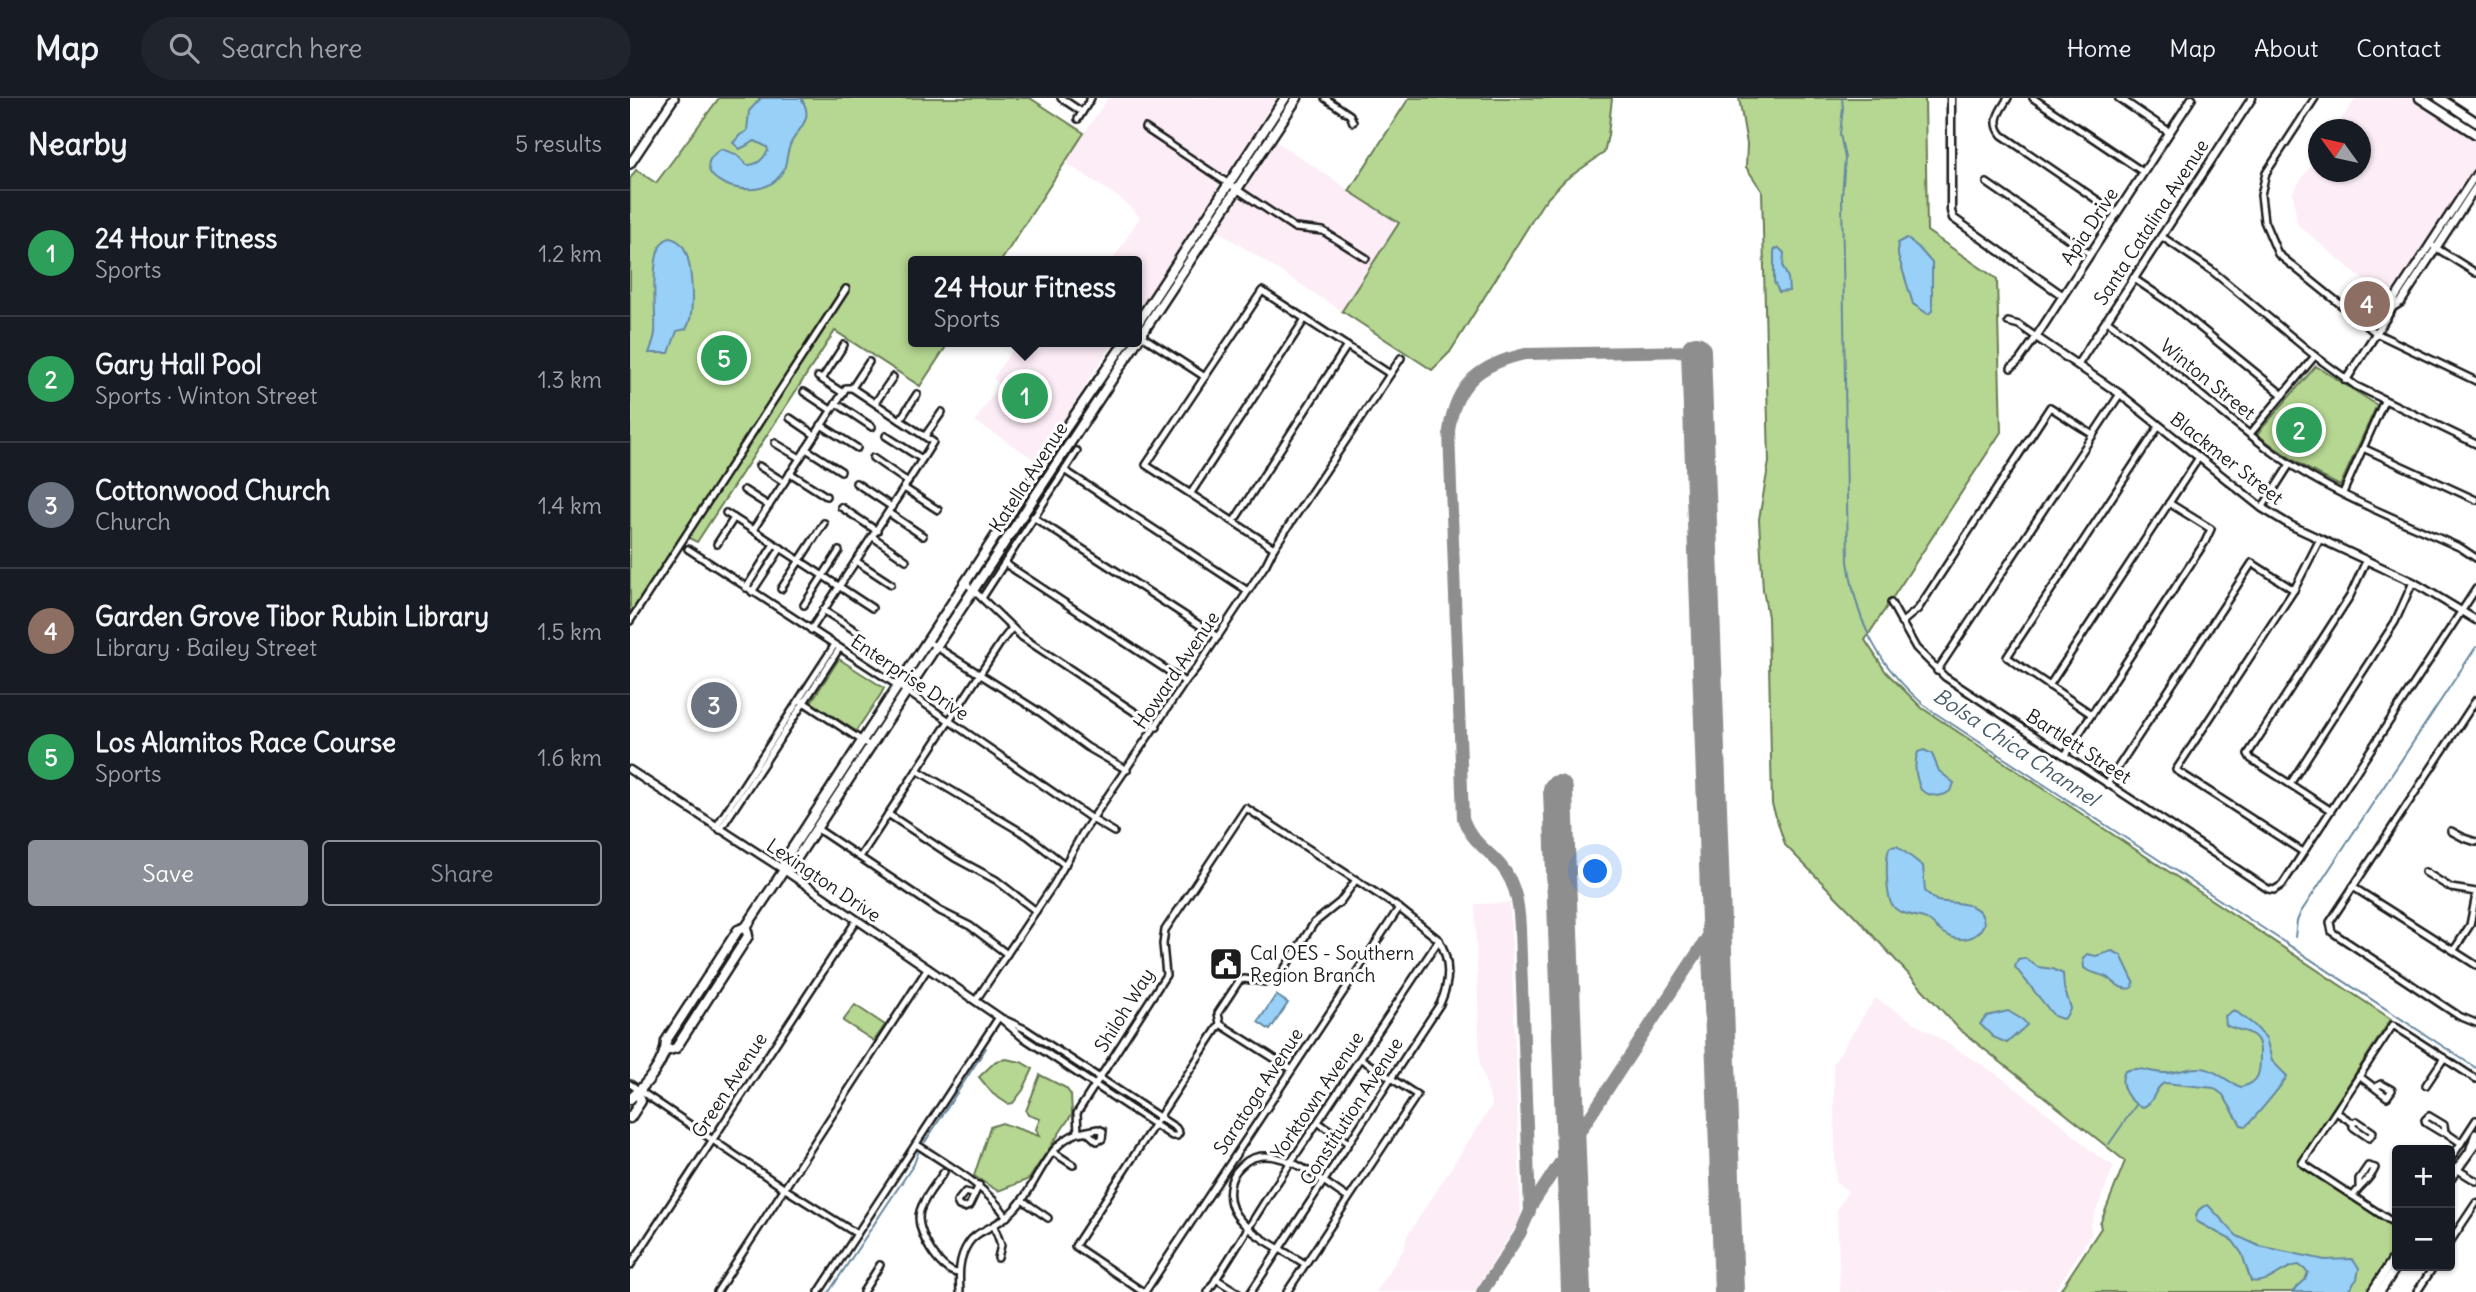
<!DOCTYPE html>
<html lang="en">
<head>
<meta charset="utf-8">
<style>
	:root { --surface:#171b24; --page:#20242c; --text:#f1f3f6; --muted:#9ea1a6; --line:#363941; --accent:#8c9099 }
	body { margin:0; font-family:Delius,sans-serif; background:var(--page); color:var(--text) }
	.controls { position:absolute; right:21px; bottom:21px; display:grid; overflow:hidden; border-radius:7px; box-shadow:0 2px 5px #0004 }
	.controls button { width:63px; height:63px; display:grid; place-items:center; padding:0; border:0; border-bottom:2px solid var(--line); background:var(--surface); color:var(--text); font:35px sans-serif }
	.compass { position:absolute; left:1678px; top:21px; width:63px; height:63px; border-radius:50%; background:var(--surface); box-shadow:0 2px 5px #0004; rotate:303deg }
	.you { position:absolute; left:966px; top:774px; width:24px; height:24px; margin:-18px; border:5px solid #fff; border-radius:50%; background:#1a73e8; box-shadow:0 0 0 10px #1a73e833 }
	.badge { display:grid; place-items:center; width:46px; height:46px; border-radius:50%; background:var(--accent); color:#fff; font-size:23px; font-weight:700 }
	.pin { position:absolute; translate:-50% -50%; border:4px solid #fff; box-shadow:0 2px 7px #0006 }
	.popup { position:absolute; left:278px; top:158px; width:234px; height:91px; box-sizing:border-box; display:grid; place-content:center; border-radius:7px; background:var(--surface); filter:drop-shadow(0 2px 5px #0005); font-size:23px; white-space:nowrap; color:var(--muted) }
	.popup b { font-size:26px; color:var(--text) }
	.popup::after { content:''; position:absolute; left:50%; top:100%; margin-left:-14px; border:14px solid transparent; border-top-color:var(--surface) }
	.list { margin:0; padding:0; list-style:none }
	h2 { display:flex; justify-content:space-between; align-items:center; height:91px; margin:0; padding:0 28px; font-size:30px }
	h2 small { font-size:23px; font-weight:400; color:var(--muted) }
	.list li { display:grid; grid-template-columns:46px 1fr auto; gap:21px; align-items:center; box-sizing:border-box; height:126px; padding:0 28px; border-top:2px solid var(--line) }
	.list b { display:block; font-size:26px; white-space:nowrap }
	.list p { margin:0; font-size:23px; white-space:nowrap; color:var(--muted) }
	.list em { font-size:23px; font-style:normal; color:var(--muted) }
	.actions { display:flex; gap:14px; padding:21px 28px }
	.actions a { flex:1; padding:16px 0; border:2px solid var(--accent); border-radius:7px; text-align:center; font-size:24px; color:var(--accent) }
	.actions .main { background:var(--accent); color:#fff }
	.icon { flex:none; width:38px; height:38px; fill:none; stroke:currentColor; stroke-width:2; stroke-linecap:round; stroke-linejoin:round }
	.map { position:relative; flex:none; width:1846px; height:1194px; overflow:hidden }
	header { display:flex; align-items:center; gap:42px; box-sizing:border-box; height:98px; padding:0 35px; background:var(--surface); border-bottom:2px solid var(--line) }
	header strong { font-size:33px }
	nav { display:flex; gap:38px; margin-inline-start:auto; font-size:24px }
	.search { width:490px; height:63px; background:var(--page); display:flex; align-items:center; gap:18px; box-sizing:border-box; padding:0 24px; border-radius:38px; color:var(--muted); font-size:26px }
	main { display:flex }
	aside { flex:1; background:var(--surface) }
	.map>svg:first-child { display:block }
</style>
</head>
<body>
<header>
<strong>Map</strong>
<div class="search"><svg class="icon" aria-label="search" viewBox="0 0 24 24"><circle cx="10" cy="10" r="6"/><path d="M15 15l6 6"/></svg>Search here</div>
<nav><a>Home</a><a>Map</a><a>About</a><a>Contact</a></nav>
</header>
<main>
<aside>
<h2>Nearby<small>5 results</small></h2>
<ul class="list">
<li><span class="badge" style="background:#2e9e5b">1</span><div><b>24 Hour Fitness</b><p>Sports</p></div><em>1.2 km</em></li>
<li><span class="badge" style="background:#2e9e5b">2</span><div><b>Gary Hall Pool</b><p>Sports · Winton Street</p></div><em>1.3 km</em></li>
<li><span class="badge" style="background:#6b7280">3</span><div><b>Cottonwood Church</b><p>Church</p></div><em>1.4 km</em></li>
<li><span class="badge" style="background:#8d6e63">4</span><div><b>Garden Grove Tibor Rubin Library</b><p>Library · Bailey Street</p></div><em>1.5 km</em></li>
<li><span class="badge" style="background:#2e9e5b">5</span><div><b>Los Alamitos Race Course</b><p>Sports</p></div><em>1.6 km</em></li>
</ul>
<div class="actions"><a class="main">Save</a><a>Share</a></div>
</aside>
<div class="map">
<svg width="1846" height="1194" viewBox="0 0 1846 1194">
	<rect width="100%" height="100%" fill="#fff"/>
	<filter id="ink" filterUnits="userSpaceOnUse"><feTurbulence type="fractalNoise" baseFrequency=".0143" numOctaves="2"/><feDisplacementMap in="SourceGraphic" scale="14" xChannelSelector="R" yChannelSelector="G"/><feConvolveMatrix kernelMatrix="1 2 1 2 8 2 1 2 1" color-interpolation-filters="sRGB"/></filter>
	<g filter="url(#ink)">
		<g fill="#fdedf6">
			<polygon points="478,0 646,0 507,214 507,163 482,163 510,119 491,101 435,64"/>
			<polygon points="1726,0 1779,0 1846,44 1846,67 1757,202 1667,126 1663,94 1688,56 1688,74 1730,74 1730,32 1705,31"/>
			<polygon points="647,44 769,125 712,213 588,133"/>
			<polygon points="387,244 483,244 407,363 345,323 370,286 363,281"/>
			<polygon points="880,805 891,1120 844,1194 746,1194 774,1151 777,1138 862,1007 850,966 845,806"/>
			<polygon points="1245,900 1368,977 1434,1028 1462,1054 1484,1068 1460,1128 1462,1135 1424,1194 1210,1194 1207,1111 1218,1093 1206,1085 1203,966"/>
		</g>
		<g fill="#b5d791" stroke="#687a56" stroke-width="2">
			<polygon points="89,0 400,0 454,35 371,163 283,163 283,244 319,244 290,288 205,233 67,444 57,439 0,526 0,81 6,72 26,85"/>
			<polygon points="779,0 982,0 978,37 974,55 935,82 913,105 820,254 802,272 712,213 769,125 719,93"/>
			<polygon points="1109,0 1295,0 1297,133 1367,181 1371,334 1235,542 1256,574 1292,610 1761,921 1668,1064 1767,1130 1767,1149 1737,1194 1429,1194 1471,1130 1470,1126 1495,1063 1329,931 1226,819 1155,747 1142,706 1138,519 1133,492 1129,421 1139,364 1132,93 1116,69 1117,46"/>
			<path d="M 1686,268 L 1747,307 L 1710,388 C 1680,373 1653,357 1627,336 Z"/>
			<polygon points="209,561 254,590 251,596 226,633 181,604"/>
			<polygon points="225,907 255,927 244,943 213,923"/>
			<polygon points="376,961 391,964 403,971 393,992 383,1005 378,1006 363,996 349,979 366,963"/>
			<polygon points="410,977 436,990 441,997 442,1016 399,1081 368,1093 344,1078 360,1029 372,1025 409,1038 406,1031 410,1021 398,1017 396,1013"/>
		</g>
		<g fill="#98d0f7" stroke="#66889f" stroke-width="2">
			<path d="M 131,0 L 171,0 C 184,20 171,28 162,43 C 154,57 160,69 146,82 C 119,107 50,76 91,51 L 106,56 L 117,67 C 128,67 132,62 138,53 L 137,49 L 125,43 L 110,51 L 103,45 L 110,37 L 117,33 L 119,13 Z"/>
			<path d="M 41,140 C 46,142 51,144 54,150 C 62,165 66,217 56,231 L 47,233 L 39,255 L 19,255 C 21,250 24,242 25,235 C 27,216 16,142 41,140 Z"/>
			<polygon points="1277,140 1288,149 1302,165 1302,213 1298,216 1283,206 1268,157 1268,145"/>
			<polygon points="1149,150 1154,155 1153,169 1158,180 1159,193 1149,194 1144,184 1144,154 1145,151"/>
			<path d="M 1294,652 L 1302,656 L 1309,673 L 1324,685 C 1320,701 1302,700 1291,692 C 1286,680 1283,666 1288,654 Z"/>
			<path d="M 1267,748 L 1293,768 L 1295,793 L 1307,803 C 1324,806 1353,802 1354,826 C 1346,843 1329,845 1313,835 C 1307,831 1303,825 1296,821 C 1285,816 1270,818 1262,807 C 1256,798 1255,756 1260,749 Z"/>
			<path d="M 1482,853 L 1491,857 L 1504,884 L 1502,890 C 1489,893 1486,884 1476,879 C 1468,875 1460,875 1454,870 L 1453,860 L 1457,856 L 1466,858 Z"/>
			<polygon points="1395,860 1408,869 1423,871 1433,876 1434,890 1441,910 1435,920 1432,921 1424,918 1385,869 1388,861"/>
			<polygon points="646,897 658,905 640,932 628,924"/>
			<path d="M 1604,912 L 1624,927 L 1636,940 L 1642,963 L 1657,978 C 1654,985 1623,1022 1616,1028 L 1611,1027 L 1593,997 L 1584,990 L 1534,985 C 1523,991 1525,1005 1513,1009 C 1499,1005 1487,987 1495,973 C 1509,968 1519,974 1533,975 C 1548,976 1561,967 1577,971 C 1590,975 1599,985 1611,989 C 1631,985 1630,972 1630,955 C 1630,950 1630,944 1626,940 C 1619,931 1605,933 1596,927 L 1595,918 Z"/>
			<polygon points="1378,913 1393,922 1397,927 1377,945 1363,939 1350,926 1357,918"/>
			<path d="M 1578,1107 L 1607,1138 L 1629,1148 L 1695,1162 L 1722,1161 L 1729,1170 L 1727,1181 L 1717,1194 L 1662,1194 L 1675,1182 L 1678,1174 L 1669,1167 C 1651,1168 1641,1187 1621,1183 L 1612,1156 L 1603,1143 L 1566,1123 C 1565,1114 1570,1109 1578,1107 Z"/>
		</g>
		<g fill="none" stroke-linecap="round" stroke-linejoin="round">
			<g stroke="#66889f" stroke-width="2">
				<path d="M 1212,0 L 1213,10 L 1210,36 L 1215,60 L 1212,99 L 1218,463 C 1227,528 1249,569 1299,611 L 1846,970"/>
				<polyline points="1665,839 1667,823 1671,814 1846,549"/>
				<polyline points="295,1044 356,950"/>
				<polyline points="1479,1046 1506,1007"/>
				<polyline points="199,1194 284,1066 288,1055"/>
			</g>
			<g stroke="#8e8e8e" stroke-width="12">
				<polyline points="900,1110 1086,826"/>
				<path d="M 852,1194 L 890,1136 L 900,1113 L 890,831 C 889,803 885,779 863,759 C 850,747 839,738 833,720 L 819,333 C 825,286 850,266 895,256 L 1066,253"/>
			</g>
			<g stroke="#8e8e8e" stroke-width="30">
				<polyline points="1066,253 1099,1194"/>
				<polyline points="928,692 946,1194"/>
			</g>
			<defs>
				<g id="minor">
					<polyline points="431,0 452,14"/>
					<polyline points="695,0 720,17 723,24"/>
					<path d="M 1378,0 C 1370,13 1361,23 1372,37 L 1486,115"/>
					<polyline points="1403,0 1513,74"/>
					<polyline points="1685,0 1636,75 1631,97 1634,123 1648,156 1746,235 1846,283"/>
					<polyline points="448,21 461,0"/>
					<polyline points="515,30 665,130 693,133 736,160"/>
					<polyline points="1357,85 1460,156"/>
					<polyline points="1531,138 1581,172 1685,258 1726,288 1846,346"/>
					<polyline points="1800,146 1846,175"/>
					<polyline points="1503,180 1540,205 1653,297"/>
					<path d="M 1476,222 C 1534,263 1586,313 1644,355 C 1700,396 1768,421 1831,450 L 1846,460"/>
					<polyline points="1378,224 1389,227 1406,239 1389,263 1381,270"/>
					<polyline points="512,238 575,279"/>
					<polyline points="188,279 213,295"/>
					<polyline points="192,281 214,247"/>
					<polyline points="222,290 239,264"/>
					<polyline points="174,294 201,312"/>
					<polyline points="206,305 242,329"/>
					<polyline points="245,305 263,279"/>
					<polyline points="160,320 185,337"/>
					<polyline points="270,322 287,296"/>
					<polyline points="191,327 227,350"/>
					<polyline points="1620,336 1685,258"/>
					<polyline points="256,338 292,361"/>
					<polyline points="295,338 312,314"/>
					<polyline points="145,345 170,360"/>
					<polyline points="1733,350 1846,402"/>
					<polyline points="176,351 211,373"/>
					<polyline points="243,360 278,384"/>
					<polyline points="129,368 154,384"/>
					<polyline points="434,372 618,493"/>
					<polyline points="160,375 196,398"/>
					<polyline points="226,385 262,409"/>
					<polyline points="274,390 308,412"/>
					<polyline points="114,392 139,408"/>
					<polyline points="561,395 675,221"/>
					<polyline points="1713,395 1754,303"/>
					<polyline points="211,409 247,433"/>
					<polyline points="1632,410 1660,366"/>
					<polyline points="96,415 123,432"/>
					<polyline points="259,415 293,438"/>
					<polyline points="403,419 588,539"/>
					<polyline points="604,423 717,248"/>
					<polyline points="243,439 276,462"/>
					<polyline points="87,446 104,420"/>
					<polyline points="644,450 516,367 632,193 760,276"/>
					<polyline points="58,451 276,593 462,721 484,734"/>
					<polyline points="226,463 261,486"/>
					<polyline points="374,465 555,584"/>
					<polyline points="335,484 392,539 527,629"/>
					<polyline points="116,490 144,446"/>
					<polyline points="151,491 194,425"/>
					<polyline points="122,494 151,450"/>
					<polyline points="352,500 447,353"/>
					<polyline points="1261,505 1286,550 1315,579 1638,791 1644,792 1652,787 1846,491"/>
					<polyline points="174,507 209,453"/>
					<polyline points="193,512 229,535"/>
					<polyline points="0,523 216,191"/>
					<polyline points="1271,525 1288,511 1420,309 1463,337"/>
					<path d="M 181,532 C 221,469 264,407 303,344 L 222,290 L 216,290 L 123,432 C 163,458 203,484 242,510"/>
					<polyline points="297,543 411,615 457,649 497,672"/>
					<polyline points="1307,573 1490,296"/>
					<polyline points="1419,588 1568,361"/>
					<polyline points="1846,602 1700,824 1702,834 1829,918 1846,925"/>
					<polyline points="172,603 240,648"/>
					<polyline points="1461,616 1377,559 1529,328"/>
					<polyline points="1435,657 1575,444 1581,431 1539,405"/>
					<polyline points="287,672 398,738 435,767"/>
					<polyline points="1477,686 1622,465 1664,492"/>
					<polyline points="1660,686 1765,524 1783,484"/>
					<polyline points="1700,712 1621,661 1618,656 1720,498 1736,463"/>
					<polyline points="258,716 325,760 366,782 406,813"/>
					<polyline points="86,729 204,548"/>
					<polyline points="186,730 310,813 340,828 377,856"/>
					<polyline points="90,732 209,551"/>
					<polyline points="1821,733 1834,740 1846,744"/>
					<polyline points="1673,754 1546,672 1664,492 1690,441"/>
					<polyline points="230,759 371,544 382,530"/>
					<polyline points="1795,774 1821,790 1846,794"/>
					<polyline points="1723,789 1846,867"/>
					<polyline points="1824,852 1840,827 1846,797"/>
					<polyline points="346,902 424,786 452,736 555,584 568,568 636,466 644,450 771,260"/>
					<polygon points="369,919 395,931 546,1030 549,1035 547,1038 542,1038 391,938"/>
					<polyline points="661,971 590,926 588,915 609,883 614,881 636,884 651,876 684,825 710,804 726,782"/>
					<polyline points="1729,978 1757,999 1762,992 1751,986 1746,989"/>
					<polyline points="0,986 155,1091 227,1136"/>
					<polyline points="1796,987 1814,960"/>
					<polyline points="1706,1014 1723,1025 1723,1029 1739,1040 1743,1034 1727,1023 1723,1025"/>
					<polyline points="689,1025 719,1045"/>
					<polyline points="1815,1034 1811,1034 1796,1025 1795,1022 1799,1018 1814,1027 1815,1034 1831,1045"/>
					<polyline points="448,1035 468,1031 473,1033 472,1041 467,1043 457,1034"/>
					<path d="M 286,1046 C 319,1068 354,1086 377,1119"/>
					<polyline points="423,1054 443,1067"/>
					<polyline points="1820,1062 1846,1022"/>
					<polyline points="1820,1067 1846,1083"/>
					<path d="M 314,1074 C 306,1086 294,1099 290,1113 C 284,1131 309,1174 328,1175"/>
					<polyline points="343,1096 335,1094 327,1104 329,1108 334,1110 339,1108 349,1087"/>
					<path d="M 1723,1098 C 1730,1087 1740,1082 1745,1070 L 1738,1068 L 1729,1081 L 1729,1088"/>
					<polyline points="392,1102 418,1120"/>
					<polyline points="1767,1127 1672,1065 1763,927 1846,981"/>
					<polyline points="364,1128 371,1147 368,1160"/>
					<polyline points="1820,1144 1846,1105"/>
					<path d="M 675,1166 C 655,1153 628,1141 612,1124 C 601,1113 597,1100 601,1084 C 603,1076 610,1068 617,1063 C 648,1044 693,1084 718,1100"/>
					<polyline points="0,1168 226,823"/>
					<polyline points="586,1181 607,1194"/>
					<polyline points="87,1194 298,870"/>
					<polyline points="189,1194 369,919"/>
					<polyline points="233,1194 250,1167"/>
					<path d="M 330,1194 C 329,1177 328,1161 338,1146 C 344,1136 354,1133 364,1127 C 375,1121 385,1112 393,1101 C 409,1079 420,1044 448,1035 L 447,1015 L 536,877 L 533,846 L 535,832 L 616,710 L 769,810 L 809,842 L 639,1097 L 578,1194"/>
					<polyline points="513,1194 445,1148 590,926"/>
					<polyline points="515,1194 769,810"/>
					<path d="M 621,1194 L 810,906 C 820,884 821,864 809,842"/>
					<polyline points="657,1194 787,997 731,961"/>
					<polyline points="1787,1194 1804,1168"/>
				</g>
				<g id="tertiary">
					<polyline points="1321,0 1321,113 1323,120 1432,197"/>
					<polyline points="1489,0 1539,34"/>
					<polyline points="1562,0 1406,239 1490,296 1632,410 1660,427 1783,484 1846,522"/>
					<polyline points="1763,209 1771,204 1846,89"/>
					<polyline points="1448,266 1622,0"/>
					<polyline points="1716,282 1763,209 1765,200 1846,76"/>
					<polyline points="0,672 154,772 369,919"/>
				</g>
				<g id="secondary">
					<polyline points="0,66 44,0"/>
					<polyline points="1841,1050 1846,1036"/>
					<polyline points="1820,1081 1846,1045"/>
					<polyline points="1742,1194 1767,1155"/>
					<polyline points="1750,1194 1767,1168"/>
				</g>
				<g id="primary">
					<polyline points="1790,0 1846,36"/>
					<polyline points="1809,0 1846,24"/>
					<polyline points="507,226 655,0"/>
					<polyline points="154,772 154,763 434,333 495,244"/>
					<polyline points="36,953 46,950 118,838 116,829"/>
					<path d="M 0,1001 C 14,989 36,964 36,943 L 108,832 L 116,829 L 154,772 L 161,769 L 667,0"/>
					<polyline points="0,1020 11,1003 8,997"/>
				</g>
			</defs>
			<use href="#minor" stroke="#1c1c1c" stroke-width="10"/>
			<use href="#tertiary" stroke="#1c1c1c" stroke-width="11"/>
			<use href="#secondary" stroke="#1c1c1c" stroke-width="12"/>
			<use href="#primary" stroke="#1c1c1c" stroke-width="13"/>
			<use href="#minor" stroke="#fff" stroke-width="5"/>
			<use href="#tertiary" stroke="#fff" stroke-width="6"/>
			<use href="#secondary" stroke="#fff" stroke-width="7"/>
			<use href="#primary" stroke="#fff" stroke-width="8"/>
		</g>
	</g>
	<defs>
		<symbol id="civic-square" viewBox="-11 -11 22 22"><rect x="-9" y="-9" width="18" height="18" rx="4" fill="#1c1c1c" stroke="#fff"/><path d="M-.6-6.5H3V-4.5H.6V-3L4-1V1h2V6H-6V1h2V-1L-.6-3ZM-1.2 2.5V6h2.4V2.5Z" fill="#fff"/></symbol>
	</defs>
	<g fill-rule="evenodd">
		<use href="#civic-square" x="577" y="847" width="38" height="38"/>
	</g>
	<g text-anchor="middle" dominant-baseline="central" stroke-width="6" stroke-linejoin="round" paint-order="stroke">
		<g font-size="19" fill="#1c1c1c" stroke="#fff">
			<text transform="translate(1521 124) rotate(-57)">Santa Catalina Avenue</text>
			<text transform="translate(1459 128) rotate(-57)">Apia Drive</text>
			<text transform="translate(1578 281) rotate(39)">Winton Street</text>
			<text transform="translate(1597 360) rotate(38)">Blackmer Street</text>
			<text transform="translate(398 379) rotate(-57)">Katella Avenue</text>
			<text transform="translate(546 572) rotate(-56)">Howard Avenue</text>
			<text transform="translate(280 579) rotate(34)">Enterprise Drive</text>
			<text transform="translate(1449 648) rotate(33)">Bartlett Street</text>
			<text transform="translate(194 782) rotate(34)">Lexington Drive</text>
			<text transform="translate(494 912) rotate(-58)">Shiloh Way</text>
			<text transform="translate(99 987) rotate(-57)">Green Avenue</text>
			<text transform="translate(628 993) rotate(-57)">Saratoga Avenue</text>
			<text transform="translate(687 997) rotate(-56)">Yorktown Avenue</text>
			<text transform="translate(721 1013) rotate(-57)">Constitution Avenue</text>
		</g>
		<g font-size="19" fill="#1c1c1c" stroke="#fff" text-anchor="start">
			<text x="620" y="855">Cal OES - Southern<tspan x="620" dy="22">Region Branch</tspan></text>
		</g>
		<g font-size="21" font-style="italic" fill="#475b69" stroke="#fff">
			<text transform="translate(1386 649) rotate(34)">Bolsa Chica Channel</text>
		</g>
	</g>
</svg>
<div class="controls">
<button>+</button>
<button>−</button>
</div>
<svg class="compass" viewBox="-18 -18 36 36"><path d="M0-13l5 13h-10z" fill="#e53935"/><path d="M0 13l5-13h-10z" fill="#9ea1a6"/></svg>
<div class="you"></div>
<div class="pin badge" style="left:395px;top:298px;background:#2e9e5b">1</div>
<div class="popup"><b>24 Hour Fitness</b>Sports</div>
<div class="pin badge" style="left:1669px;top:332px;background:#2e9e5b">2</div>
<div class="pin badge" style="left:84px;top:607px;background:#6b7280">3</div>
<div class="pin badge" style="left:1737px;top:206px;background:#8d6e63">4</div>
<div class="pin badge" style="left:94px;top:260px;background:#2e9e5b">5</div>
</div>
</main>
</body>
</html>
